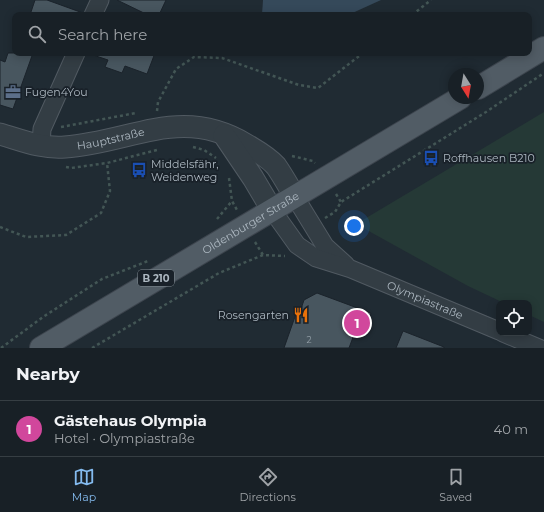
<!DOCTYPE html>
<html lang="en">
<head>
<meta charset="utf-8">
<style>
	:root { --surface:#182026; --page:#21282e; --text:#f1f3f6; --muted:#9fa3a7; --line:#363e43; --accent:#84bbef }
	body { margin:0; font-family:Montserrat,sans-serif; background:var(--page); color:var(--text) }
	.controls { position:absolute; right:12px; bottom:12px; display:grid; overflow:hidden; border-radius:8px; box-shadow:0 2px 10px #0003 }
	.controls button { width:36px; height:36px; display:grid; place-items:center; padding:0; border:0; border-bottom:1px solid var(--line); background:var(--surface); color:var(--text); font:20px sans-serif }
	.compass { position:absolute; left:448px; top:68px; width:36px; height:36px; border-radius:50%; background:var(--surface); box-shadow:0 2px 10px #0003; rotate:169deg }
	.you { position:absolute; left:354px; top:226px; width:14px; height:14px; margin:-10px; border:3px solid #fff; border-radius:50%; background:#1a73e8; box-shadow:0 0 0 6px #1a73e833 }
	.badge { display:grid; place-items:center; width:26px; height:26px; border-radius:50%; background:var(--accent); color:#fff; font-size:13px; font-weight:700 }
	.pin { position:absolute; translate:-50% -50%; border:2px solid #fff; box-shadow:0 1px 4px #0006 }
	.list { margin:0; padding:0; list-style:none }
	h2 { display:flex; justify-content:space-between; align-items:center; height:52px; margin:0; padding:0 16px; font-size:17px }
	h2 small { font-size:13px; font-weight:400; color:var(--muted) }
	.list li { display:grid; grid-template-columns:26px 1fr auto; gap:12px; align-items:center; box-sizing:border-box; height:56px; padding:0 16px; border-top:1px solid var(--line) }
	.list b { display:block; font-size:15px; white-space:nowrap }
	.list p { margin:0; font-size:13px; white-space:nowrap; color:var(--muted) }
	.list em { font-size:13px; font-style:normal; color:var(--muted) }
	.icon { flex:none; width:22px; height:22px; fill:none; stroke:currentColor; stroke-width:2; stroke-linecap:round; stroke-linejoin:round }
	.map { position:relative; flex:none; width:544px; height:348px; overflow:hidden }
	.search { position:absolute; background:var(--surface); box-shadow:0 2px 10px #0003; left:12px; right:12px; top:12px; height:44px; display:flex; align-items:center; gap:10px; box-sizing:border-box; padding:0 14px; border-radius:8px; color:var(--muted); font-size:15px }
	.sheet { height:108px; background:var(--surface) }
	nav { display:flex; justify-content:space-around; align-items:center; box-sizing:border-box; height:56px; border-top:1px solid var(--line); background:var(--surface); font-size:11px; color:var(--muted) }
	nav a { display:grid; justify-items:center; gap:2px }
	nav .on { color:var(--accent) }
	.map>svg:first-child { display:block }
</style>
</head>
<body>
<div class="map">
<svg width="544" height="348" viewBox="0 0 544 348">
	<rect width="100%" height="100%" fill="#202b33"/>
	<polygon fill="#253936" points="544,112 544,322 529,315 529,303 504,303 468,286 356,224"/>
	<polygon fill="#35495a" points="263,0 381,0 348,15 262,15"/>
	<g fill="#48565f" stroke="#1b232b">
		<polygon points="35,0 47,0 83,13 83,15 30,15"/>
		<polygon points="117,0 166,0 159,15 148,15"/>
		<polygon points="8,53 33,53 13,109 0,105 0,60 5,62"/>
		<polygon points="94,53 155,53 147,74 125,66 122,73 105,67 108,60 93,55"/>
		<polygon points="317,293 371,313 362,334 355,332 349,348 284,348 297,311 301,309 304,300"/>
		<polygon points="403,331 444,347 444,348 396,348"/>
	</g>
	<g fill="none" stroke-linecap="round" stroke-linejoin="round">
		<defs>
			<g id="minor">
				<polyline points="93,15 100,0"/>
				<polyline points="41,146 42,129 76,53"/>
				<polyline points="295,197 325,246 346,265"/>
				<path id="s1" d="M 272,210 L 297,245 L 316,258 L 351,269 L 499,331"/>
				<polyline points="503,333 539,348"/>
			</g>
			<g id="tertiary">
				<path id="s2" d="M 0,134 C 21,140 42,149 65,147 C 133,142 181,105 247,145 C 257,151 268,157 276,166 C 283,176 289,187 295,197"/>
				<polyline points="224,135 253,178 272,210"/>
			</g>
			<g id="primary">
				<polyline points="478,88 544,48"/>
				<path id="s3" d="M 41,348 L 460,98"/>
			</g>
		</defs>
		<use href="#minor" stroke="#515a62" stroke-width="19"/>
		<use href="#tertiary" stroke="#515a62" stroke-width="23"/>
		<use href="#primary" stroke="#3d454e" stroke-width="24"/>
		<g stroke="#435655" stroke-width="2.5" stroke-dasharray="3 3" stroke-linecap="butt">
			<polyline points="412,15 431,0"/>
			<polyline points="157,111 158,102 176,69 194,57 222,58 299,85 318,88 363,53"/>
			<polyline points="61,127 136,113"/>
			<polyline points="193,147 204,150 216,158"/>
			<polyline points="292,156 313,161 315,163"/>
			<polyline points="66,167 71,168 107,163 157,150"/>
			<polyline points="229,178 232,201 237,210"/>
			<polyline points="336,194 341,202"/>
			<polyline points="325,218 335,212 341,202 486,112 544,73"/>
			<polyline points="217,219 232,201"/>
			<polyline points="0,227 26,237 66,235 101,213 110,191 107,163"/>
			<polyline points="255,242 263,255"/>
			<polyline points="1,348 43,317 102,279 148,261"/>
			<polyline points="92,348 219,273 263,255 285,256"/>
		</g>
		<use href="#minor" stroke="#333d44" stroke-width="17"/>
		<use href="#tertiary" stroke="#333d44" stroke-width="21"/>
		<use href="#primary" stroke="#515c65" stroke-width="22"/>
	</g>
	<defs>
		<symbol id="office-bare" viewBox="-9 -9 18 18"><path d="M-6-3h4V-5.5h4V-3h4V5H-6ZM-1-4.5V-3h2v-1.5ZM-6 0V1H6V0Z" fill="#5c6f8a" stroke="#192129" stroke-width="2.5" paint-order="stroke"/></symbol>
		<symbol id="bus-bare" viewBox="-9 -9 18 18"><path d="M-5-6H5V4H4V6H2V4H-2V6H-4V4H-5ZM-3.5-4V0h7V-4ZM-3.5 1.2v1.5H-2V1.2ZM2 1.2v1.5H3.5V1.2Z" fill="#1a4fb4" stroke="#192129" stroke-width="2.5" paint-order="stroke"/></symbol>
		<symbol id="restaurant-bare" viewBox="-9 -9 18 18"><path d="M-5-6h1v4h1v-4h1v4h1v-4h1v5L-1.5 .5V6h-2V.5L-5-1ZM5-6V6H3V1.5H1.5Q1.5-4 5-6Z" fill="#e8710a" stroke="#192129" stroke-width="2.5" paint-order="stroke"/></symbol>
	</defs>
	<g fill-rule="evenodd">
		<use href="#office-bare" x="2" y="81" width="22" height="22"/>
		<use href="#bus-bare" x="420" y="147" width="22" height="22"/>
		<use href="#bus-bare" x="128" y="159" width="22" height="22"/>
		<use href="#restaurant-bare" x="290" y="304" width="22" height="22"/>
	</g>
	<g text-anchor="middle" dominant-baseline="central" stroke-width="3.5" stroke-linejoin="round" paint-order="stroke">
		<g font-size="9" fill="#94a0a8">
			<text x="309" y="339">2</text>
		</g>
		<rect fill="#192129" stroke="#818b93" stroke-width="1" x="138" y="270" width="36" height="16" rx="3"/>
		<g font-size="10" font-weight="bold" fill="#adb8c1">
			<text x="156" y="278">B 210</text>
		</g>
		<g font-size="11" fill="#adb8c1" stroke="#192129" text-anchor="start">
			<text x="25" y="92">Fugen4You</text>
			<text x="443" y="158">Roffhausen B210</text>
			<text x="151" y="164">Middelsfähr,<tspan x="151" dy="13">Weidenweg</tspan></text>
			<text x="289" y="315" text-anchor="end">Rosengarten</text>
		</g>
		<g font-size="11" fill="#adb8c1" stroke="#192129">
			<text stroke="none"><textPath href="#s2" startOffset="113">Hauptstraße</textPath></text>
			<text stroke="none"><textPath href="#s3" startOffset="244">Oldenburger Straße</textPath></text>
			<text stroke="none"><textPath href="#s1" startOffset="183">Olympiastraße</textPath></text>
		</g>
	</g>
</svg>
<div class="controls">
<button><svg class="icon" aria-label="locate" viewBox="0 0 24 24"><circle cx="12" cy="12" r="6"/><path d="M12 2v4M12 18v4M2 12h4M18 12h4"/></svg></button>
</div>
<svg class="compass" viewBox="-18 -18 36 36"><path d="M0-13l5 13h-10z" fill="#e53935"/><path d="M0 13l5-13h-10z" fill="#9fa3a7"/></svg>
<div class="you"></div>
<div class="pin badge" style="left:357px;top:323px;background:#d1479c">1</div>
<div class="search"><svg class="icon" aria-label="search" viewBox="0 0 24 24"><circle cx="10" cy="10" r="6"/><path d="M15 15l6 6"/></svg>Search here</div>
</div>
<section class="sheet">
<h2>Nearby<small></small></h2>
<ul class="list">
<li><span class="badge" style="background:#d1479c">1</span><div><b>Gästehaus Olympia</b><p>Hotel · Olympiastraße</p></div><em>40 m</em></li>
</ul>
</section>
<nav>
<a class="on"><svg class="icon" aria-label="map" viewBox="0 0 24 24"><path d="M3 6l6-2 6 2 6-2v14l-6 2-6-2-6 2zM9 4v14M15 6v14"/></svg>Map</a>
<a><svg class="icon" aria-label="directions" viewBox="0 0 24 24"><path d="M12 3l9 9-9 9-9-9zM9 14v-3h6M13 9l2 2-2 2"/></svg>Directions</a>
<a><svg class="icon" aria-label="saved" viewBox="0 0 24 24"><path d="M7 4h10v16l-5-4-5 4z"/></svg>Saved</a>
</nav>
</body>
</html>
